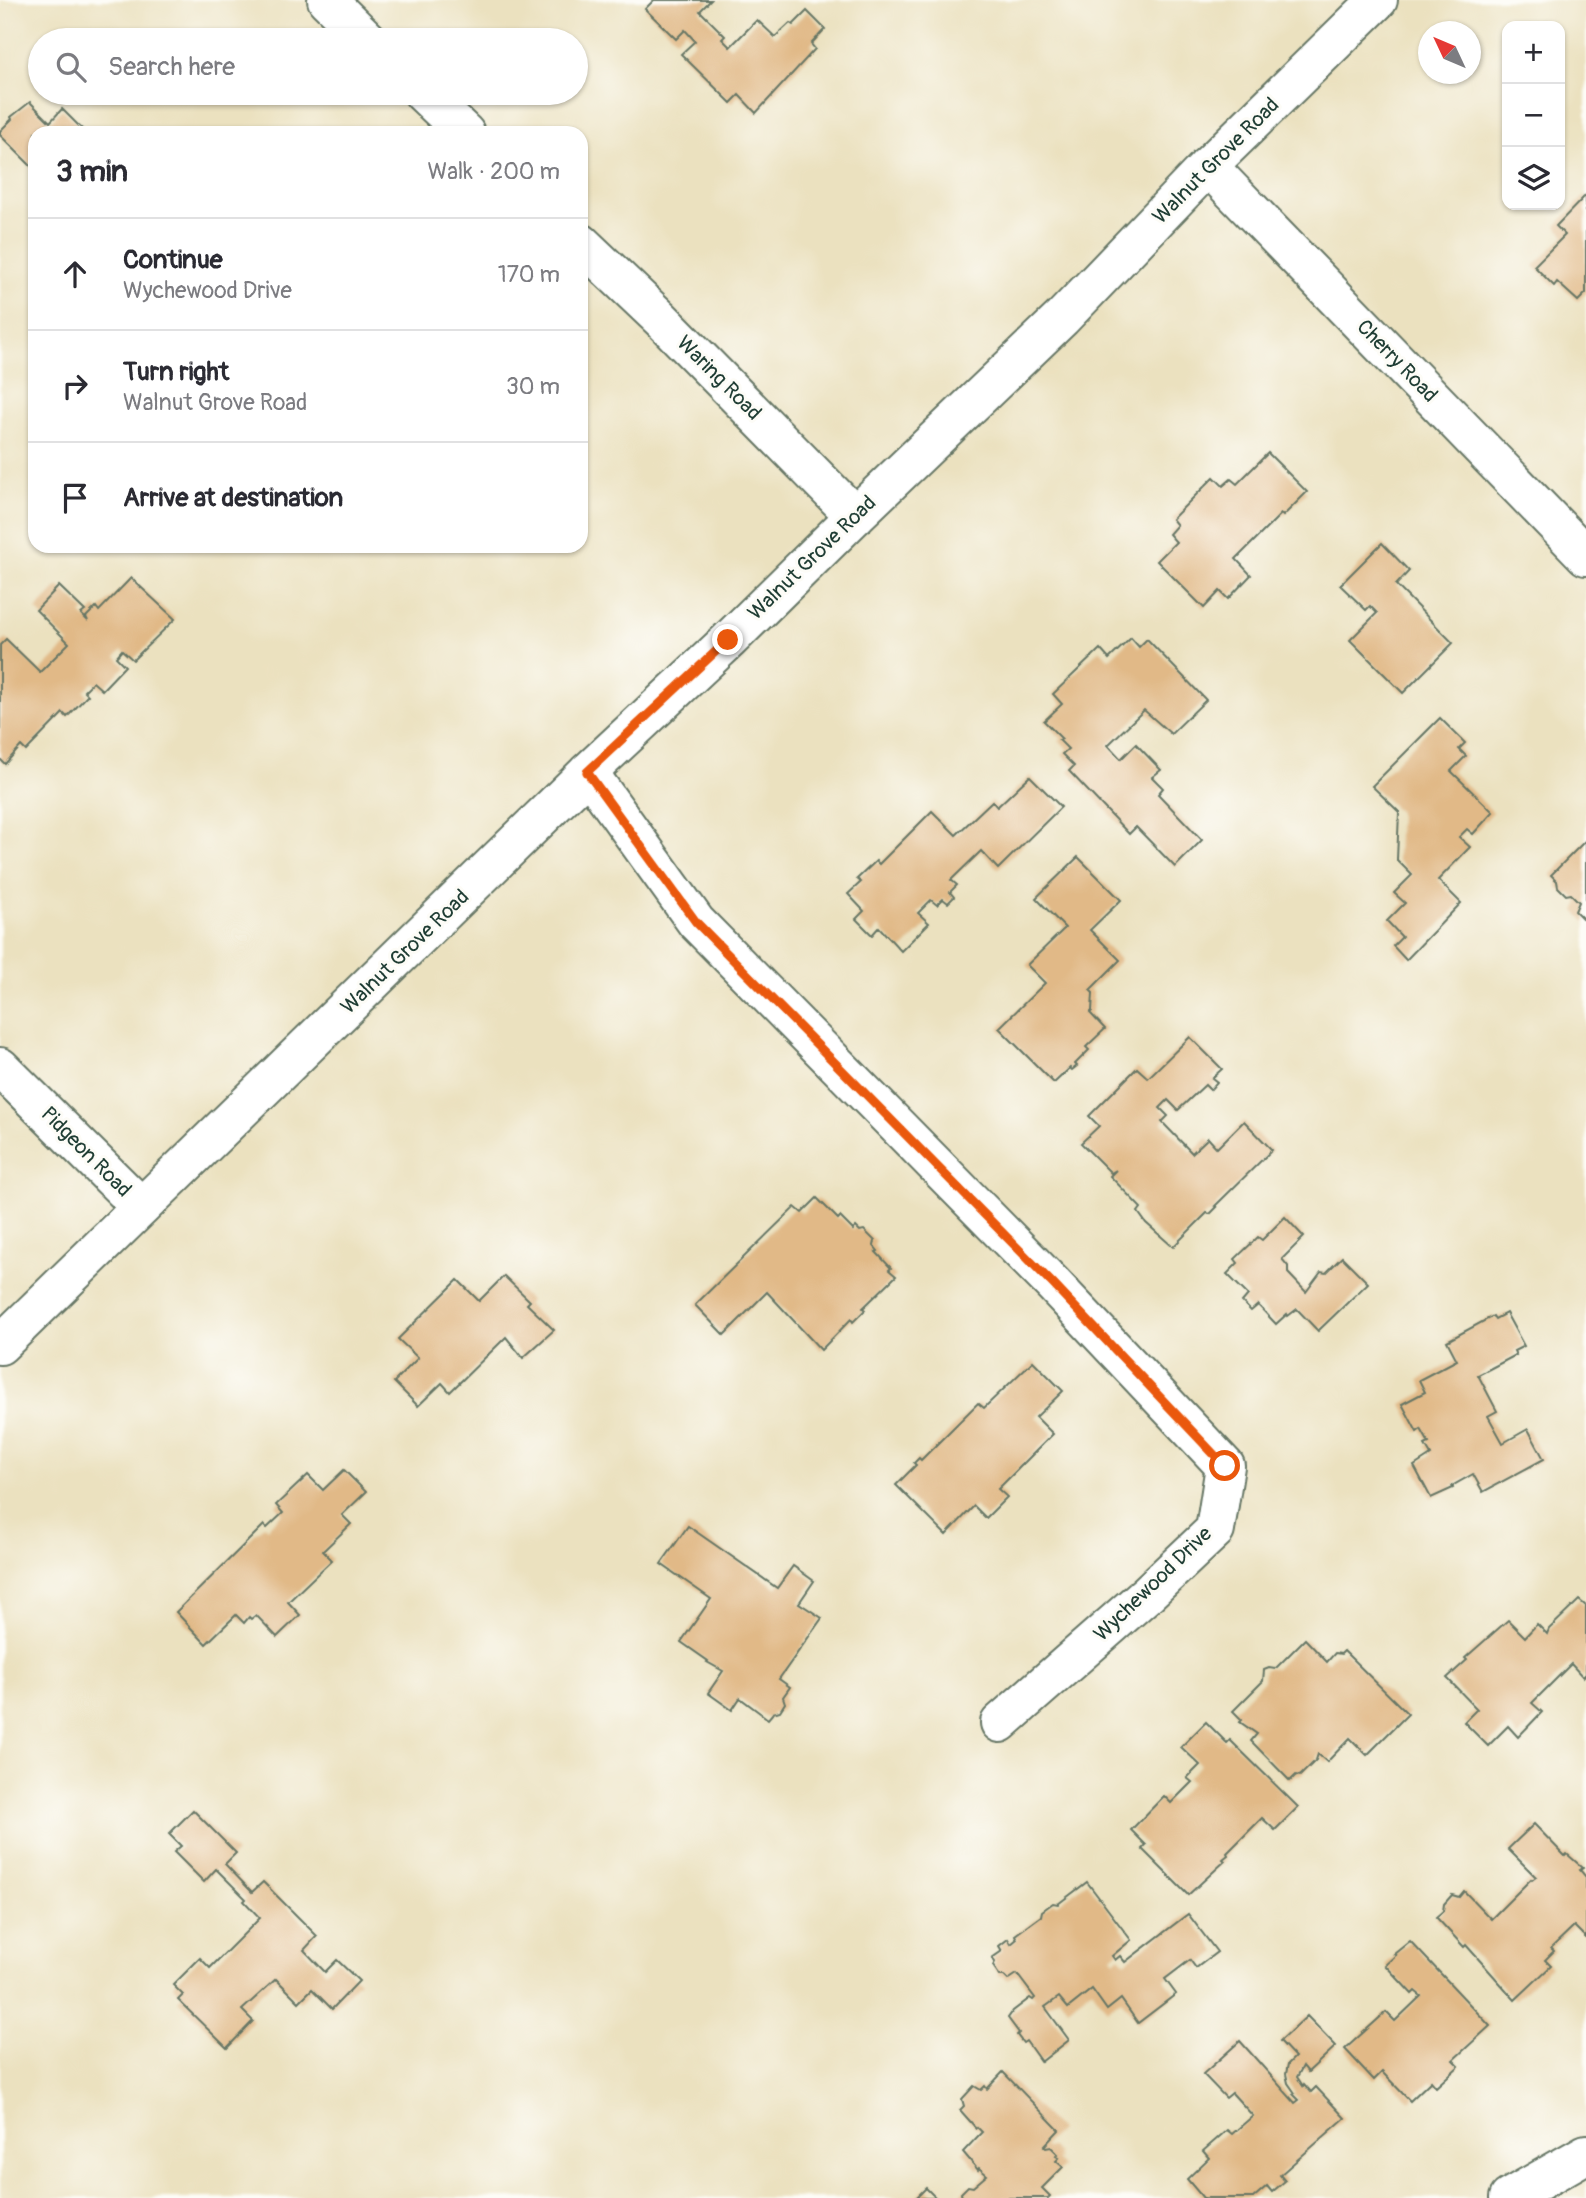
<!DOCTYPE html>
<html lang="en">
<head>
<meta charset="utf-8">
<style>
	:root { --surface:#fff; --page:#f2f2f3; --text:#2b2b33; --muted:#7c7c81; --line:#e1e1e2 }
	body { margin:0; font-family:Pangolin,sans-serif; background:var(--page); color:var(--text) }
	.controls { position:absolute; right:21px; top:21px; display:grid; overflow:hidden; border-radius:14px; box-shadow:0 2px 5px #0004 }
	.controls button { width:63px; height:63px; display:grid; place-items:center; padding:0; border:0; border-bottom:2px solid var(--line); background:var(--surface); color:var(--text); font:35px sans-serif }
	.compass { position:absolute; left:1418px; top:21px; width:63px; height:63px; border-radius:50%; background:var(--surface); box-shadow:0 2px 5px #0004; rotate:314deg }
	.stop { position:absolute; width:21px; height:21px; margin:-16px; border:5px solid #ea580c; border-radius:50%; background:#fff }
	.stop.end { background:#ea580c; border-color:#fff; box-shadow:0 2px 7px #0008 }
	.list { margin:0; padding:0; list-style:none }
	h2 { display:flex; justify-content:space-between; align-items:center; height:91px; margin:0; padding:0 28px; font-size:30px }
	h2 small { font-size:23px; font-weight:400; color:var(--muted) }
	.list li { display:grid; grid-template-columns:46px 1fr auto; gap:21px; align-items:center; box-sizing:border-box; height:112px; padding:0 28px; border-top:2px solid var(--line) }
	.list b { display:block; font-size:26px; white-space:nowrap }
	.list p { margin:0; font-size:23px; white-space:nowrap; color:var(--muted) }
	.list em { font-size:23px; font-style:normal; color:var(--muted) }
	.icon { flex:none; width:38px; height:38px; fill:none; stroke:currentColor; stroke-width:2; stroke-linecap:round; stroke-linejoin:round }
	.map { position:relative; flex:none; width:1586px; height:2198px; overflow:hidden }
	.search { position:absolute; background:var(--surface); box-shadow:0 2px 5px #0004; left:28px; top:28px; width:560px; height:77px; display:flex; align-items:center; gap:18px; box-sizing:border-box; padding:0 24px; border-radius:38px; color:var(--muted); font-size:26px }
	.panel { position:absolute; background:var(--surface); box-shadow:0 2px 5px #0004; left:28px; top:126px; width:560px; height:427px; border-radius:21px }
	.map>svg:first-child { display:block }
</style>
</head>
<body>
<div class="map">
<svg width="1586" height="2198" viewBox="0 0 1586 2198">
	<rect width="100%" height="100%" fill="#fdfcf7"/>
	<filter id="ink" filterUnits="userSpaceOnUse"><feTurbulence type="fractalNoise" baseFrequency=".0143" numOctaves="2"/><feDisplacementMap in="SourceGraphic" scale="14" xChannelSelector="R" yChannelSelector="G"/><feConvolveMatrix kernelMatrix="1 2 1 2 8 2 1 2 1" color-interpolation-filters="sRGB"/></filter>
	<filter id="wash" filterUnits="userSpaceOnUse"><feTurbulence type="fractalNoise" baseFrequency=".00686" numOctaves="4" result="noise"/><feDisplacementMap in="SourceGraphic" scale="28" xChannelSelector="R" yChannelSelector="G"/><feGaussianBlur stdDeviation="1.57" result="paint"/><feColorMatrix in="noise" values="0 0 0 0 0 0 0 0 0 0 0 0 0 0 0 0 0 1.4 0 .05"/><feComposite in="paint" operator="in"/></filter>
	<g filter="url(#wash)">
		<rect width="100%" height="100%" fill="#ebe1bf"/>
		<g id="blocks">
			<g fill="#e1b987">
				<polygon points="654,0 711,0 700,11 725,36 722,39 730,47 757,20 775,37 790,23 793,25 807,11 825,29 811,44 815,49 756,113 739,95 731,103 681,54 695,41 685,30 676,39 645,9"/>
				<polygon points="30,102 50,122 62,109 86,133 35,133 35,170 0,135 0,131 12,119 11,117"/>
				<polygon points="1586,195 1586,293 1578,301 1557,282 1554,286 1534,266 1565,235 1556,226"/>
				<polygon points="1268,453 1307,492 1283,516 1281,514 1236,559 1251,575 1228,599 1220,591 1204,608 1157,561 1176,542 1169,534 1177,525 1172,519 1214,477 1223,486 1231,479 1237,484"/>
				<polygon points="1382,543 1409,571 1396,585 1453,643 1403,693 1350,640 1377,613 1370,606 1366,610 1340,585"/>
				<polygon points="131,578 175,619 133,660 122,650 116,657 125,666 102,690 93,682 84,691 88,695 67,717 63,713 26,751 21,746 5,764 0,759 0,645 6,639 40,672 69,643 36,610 59,586 85,611 81,614 88,621 86,617 96,607 99,611"/>
				<polygon points="1131,638 1139,647 1147,639 1206,700 1171,734 1144,710 1108,745 1121,759 1136,744 1161,770 1152,777 1163,788 1158,794 1202,840 1175,867 1136,827 1129,834 1069,771 1074,766 1062,754 1068,749 1059,740 1062,739 1044,721 1062,704 1053,694 1100,649 1109,659"/>
				<polygon points="1440,718 1465,743 1459,749 1466,756 1451,771 1493,812 1473,834 1467,829 1459,837 1470,847 1438,880 1461,903 1406,960 1393,946 1402,937 1387,921 1405,903 1394,893 1412,875 1397,860 1399,812 1372,786"/>
				<polygon points="1030,776 1061,807 998,869 981,851 951,880 957,885 950,892 954,897 948,903 943,899 937,905 931,900 918,913 929,923 901,951 879,927 872,935 856,919 864,911 848,894 861,882 857,879 876,861 879,864 932,811 956,835 992,801 997,807"/>
				<polygon points="1586,840 1586,922 1575,911 1579,902 1571,894 1566,895 1558,887 1557,881 1551,875"/>
				<polygon points="1078,857 1121,900 1090,930 1120,960 1090,990 1093,993 1092,1011 1090,1013 1105,1029 1086,1047 1089,1050 1075,1064 1077,1066 1072,1070 1070,1068 1054,1083 999,1028 1045,983 1027,965 1065,928 1036,898"/>
				<polygon points="1190,1037 1222,1069 1212,1078 1217,1082 1210,1090 1205,1085 1178,1110 1168,1100 1160,1108 1168,1116 1162,1122 1192,1153 1208,1138 1217,1148 1244,1121 1272,1150 1215,1206 1217,1207 1210,1214 1207,1213 1173,1247 1146,1223 1138,1212 1141,1208 1110,1176 1116,1170 1111,1173 1081,1143 1099,1126 1089,1116 1137,1068 1148,1078"/>
				<polygon points="817,1198 838,1219 840,1217 853,1230 856,1227 860,1231 864,1230 875,1241 874,1246 878,1251 876,1252 891,1268 889,1270 896,1276 863,1308 865,1310 853,1322 851,1319 821,1350 767,1292 724,1335 695,1305 795,1207 802,1213"/>
				<polygon points="1285,1217 1304,1237 1282,1259 1288,1266 1288,1273 1306,1292 1321,1272 1326,1273 1342,1257 1368,1283 1318,1331 1297,1309 1288,1316 1287,1314 1276,1324 1258,1305 1251,1311 1242,1302 1248,1295 1227,1274 1238,1263 1235,1259 1258,1237 1262,1240"/>
				<polygon points="504,1276 530,1301 527,1304 554,1330 523,1358 506,1337 450,1392 442,1383 418,1406 394,1382 418,1358 398,1339 458,1280 479,1301"/>
				<polygon points="1506,1313 1524,1346 1514,1351 1516,1355 1478,1375 1497,1411 1488,1416 1503,1443 1528,1429 1544,1459 1483,1492 1473,1474 1452,1486 1453,1488 1431,1498 1414,1466 1431,1455 1425,1445 1429,1443 1421,1429 1417,1432 1402,1404 1425,1392 1419,1380 1457,1360 1447,1341 1493,1316 1495,1319"/>
				<polygon points="1033,1361 1063,1391 1036,1417 1053,1434 998,1489 1007,1497 986,1518 974,1506 946,1535 896,1485 916,1465 914,1463 919,1458 921,1460 978,1403 984,1408"/>
				<polygon points="344,1470 366,1492 342,1515 351,1524 323,1551 332,1560 288,1602 300,1615 277,1637 256,1615 251,1619 249,1617 244,1623 236,1615 206,1644 176,1612 264,1525 267,1528 283,1513 276,1505 308,1475 323,1490"/>
				<polygon points="688,1526 777,1588 793,1566 814,1581 799,1603 822,1618 779,1679 790,1687 783,1697 785,1703 780,1711 773,1713 768,1719 740,1698 732,1710 708,1693 723,1671 707,1662 708,1661 681,1642 711,1599 661,1564"/>
				<polygon points="1579,1600 1586,1606 1586,1674 1583,1677 1571,1664 1532,1703 1542,1712 1518,1737 1508,1726 1488,1746 1464,1722 1477,1709 1447,1678 1467,1660 1465,1658 1508,1620 1525,1637 1537,1624 1547,1634 1549,1629"/>
				<polygon points="1305,1639 1327,1662 1335,1653 1341,1654 1344,1651 1408,1714 1367,1755 1350,1738 1327,1762 1318,1754 1316,1760 1300,1776 1296,1775 1290,1781 1251,1741 1257,1734 1240,1722 1242,1720 1233,1711 1263,1681 1264,1670 1269,1668 1275,1669"/>
				<polygon points="1206,1722 1227,1743 1230,1740 1298,1807 1275,1830 1262,1818 1227,1853 1228,1855 1223,1859 1225,1861 1188,1895 1142,1849 1146,1845 1131,1830 1164,1796 1171,1803 1192,1782 1187,1778 1200,1765 1181,1747"/>
				<polygon points="193,1810 236,1853 225,1864 252,1892 263,1882 317,1936 304,1950 325,1972 337,1960 359,1981 332,2009 312,1989 299,2002 276,1979 242,2010 253,2021 227,2048 178,2000 183,1995 173,1985 200,1958 210,1968 260,1918 244,1901 246,1899 216,1869 204,1882 174,1852 181,1846 169,1834"/>
				<polygon points="1534,1824 1565,1856 1567,1854 1583,1868 1580,1870 1586,1877 1586,1938 1574,1926 1551,1948 1554,1951 1545,1960 1551,1966 1515,2000 1466,1945 1464,1947 1436,1917 1443,1911 1444,1904 1452,1895 1459,1897 1464,1891 1491,1919 1531,1879 1532,1880 1536,1877 1508,1849"/>
				<polygon points="1087,1882 1131,1940 1112,1956 1115,1960 1120,1956 1125,1962 1188,1914 1217,1952 1196,1968 1190,1960 1165,1979 1176,1994 1138,2023 1121,1999 1107,2010 1092,1989 1068,2008 1059,1997 1045,2007 1069,2040 1041,2062 1026,2041 1023,2043 1017,2035 1019,2033 1008,2018 1013,2011 1030,1998 1033,2000 1035,1998 1017,1974 1008,1980 1004,1976 1000,1976 993,1966 995,1962 992,1958 1002,1951 999,1946 1008,1939 1011,1944 1017,1939 1015,1935 1041,1916 1042,1911 1053,1903 1058,1904"/>
				<polygon points="1410,1941 1490,2026 1453,2060 1459,2066 1436,2087 1431,2081 1410,2101 1382,2072 1374,2080 1345,2049 1386,2012 1395,2021 1421,1996 1415,1991 1412,1994 1385,1965 1396,1955 1394,1954"/>
				<polygon points="1307,2016 1336,2046 1308,2072 1303,2066 1297,2077 1303,2086 1304,2084 1311,2092 1316,2087 1345,2118 1280,2175 1285,2181 1272,2192 1267,2186 1253,2198 1203,2198 1187,2179 1209,2158 1203,2151 1227,2130 1232,2134 1253,2116 1232,2093 1226,2098 1203,2074 1240,2041 1295,2103 1299,2100 1293,2094 1295,2093 1288,2083 1286,2074 1288,2064 1295,2057 1280,2041"/>
				<polygon points="1003,2072 1059,2130 1044,2146 1046,2148 1051,2147 1058,2154 1056,2156 1059,2158 1056,2161 1063,2167 1042,2188 1050,2196 1048,2198 962,2198 961,2193 968,2186 973,2187 987,2175 979,2168 978,2170 963,2152 982,2132 977,2127 976,2128 960,2110 964,2106 962,2099 974,2086 981,2090 985,2086 987,2089"/>
				<polygon points="926,2188 936,2198 916,2198"/>
			</g>
		</g>
	</g>
	<g filter="url(#ink)">
		<use href="#blocks" fill-opacity="0" stroke="#667665" stroke-width="2"/>
		<g fill="none" stroke-linecap="round" stroke-linejoin="round">
			<defs>
				<g id="minor">
					<polyline points="1208,166 1586,556"/>
					<polyline points="588,772 696,922 1053,1284 1225,1466 1215,1530 1147,1594 1000,1723"/>
					<polyline points="0,1067 141,1207"/>
					<polyline points="1509,2198 1586,2154"/>
				</g>
				<g id="major">
					<polyline points="327,0 368,40"/>
					<polyline points="423,93 465,133"/>
					<polyline points="581,243 661,319 855,516"/>
					<polyline points="0,1345 588,772 728,641 855,516 1062,318 1208,166 1378,0"/>
				</g>
			</defs>
			<use href="#minor" stroke="#667665" stroke-width="42"/>
			<use href="#major" stroke="#667665" stroke-width="42"/>
			<use href="#minor" stroke="#fff" stroke-width="38"/>
			<use href="#major" stroke="#fff" stroke-width="38"/>
		</g>
	</g>
	<g fill="none" stroke-linecap="round" stroke-linejoin="round" filter="url(#ink)">
		<polyline stroke="#ea580c" stroke-width="9" points="728,640 587,772 696,922 1053,1284 1225,1466"/>
	</g>
	<g text-anchor="middle" dominant-baseline="central" stroke-width="6" stroke-linejoin="round" paint-order="stroke">
		<g font-size="21" fill="#1f3d34" stroke="#fdfcf7">
			<text transform="translate(1216 161) rotate(-45)">Walnut Grove Road</text>
			<text transform="translate(1397 361) rotate(46)">Cherry Road</text>
			<text transform="translate(719 378) rotate(45)">Waring Road</text>
			<text transform="translate(812 558) rotate(-44)">Walnut Grove Road</text>
			<text transform="translate(405 952) rotate(-44)">Walnut Grove Road</text>
			<text transform="translate(86 1152) rotate(45)">Pidgeon Road</text>
			<text transform="translate(1153 1584) rotate(-44)">Wychewood Drive</text>
		</g>
	</g>
</svg>
<div class="controls">
<button>+</button>
<button>−</button>
<button><svg class="icon" aria-label="layers" viewBox="0 0 24 24"><path d="M12 4l9 5-9 5-9-5zM3 14l9 5 9-5"/></svg></button>
</div>
<svg class="compass" viewBox="-18 -18 36 36"><path d="M0-13l5 13h-10z" fill="#e53935"/><path d="M0 13l5-13h-10z" fill="#7c7c81"/></svg>
<div class="stop" style="left:1225px;top:1466px"></div>
<div class="stop end" style="left:728px;top:640px"></div>
<div class="search"><svg class="icon" aria-label="search" viewBox="0 0 24 24"><circle cx="10" cy="10" r="6"/><path d="M15 15l6 6"/></svg>Search here</div>
<section class="panel">
<h2>3 min<small>Walk · 200 m</small></h2>
<ul class="list">
<li><svg class="icon" aria-label="ahead" viewBox="0 0 24 24"><path d="M12 20V5M6 11l6-6 6 6"/></svg><div><b>Continue</b><p>Wychewood Drive</p></div><em>170 m</em></li>
<li><svg class="icon" aria-label="right" viewBox="0 0 24 24"><path d="M7 20v-9h11M14 6l5 5-5 5"/></svg><div><b>Turn right</b><p>Walnut Grove Road</p></div><em>30 m</em></li>
<li><svg class="icon" aria-label="arrive" viewBox="0 0 24 24"><path d="M6 21V4h12l-3 4 3 4H6"/></svg><div><b>Arrive at destination</b></div></li>
</ul>
</section>
</div>
</body>
</html>
